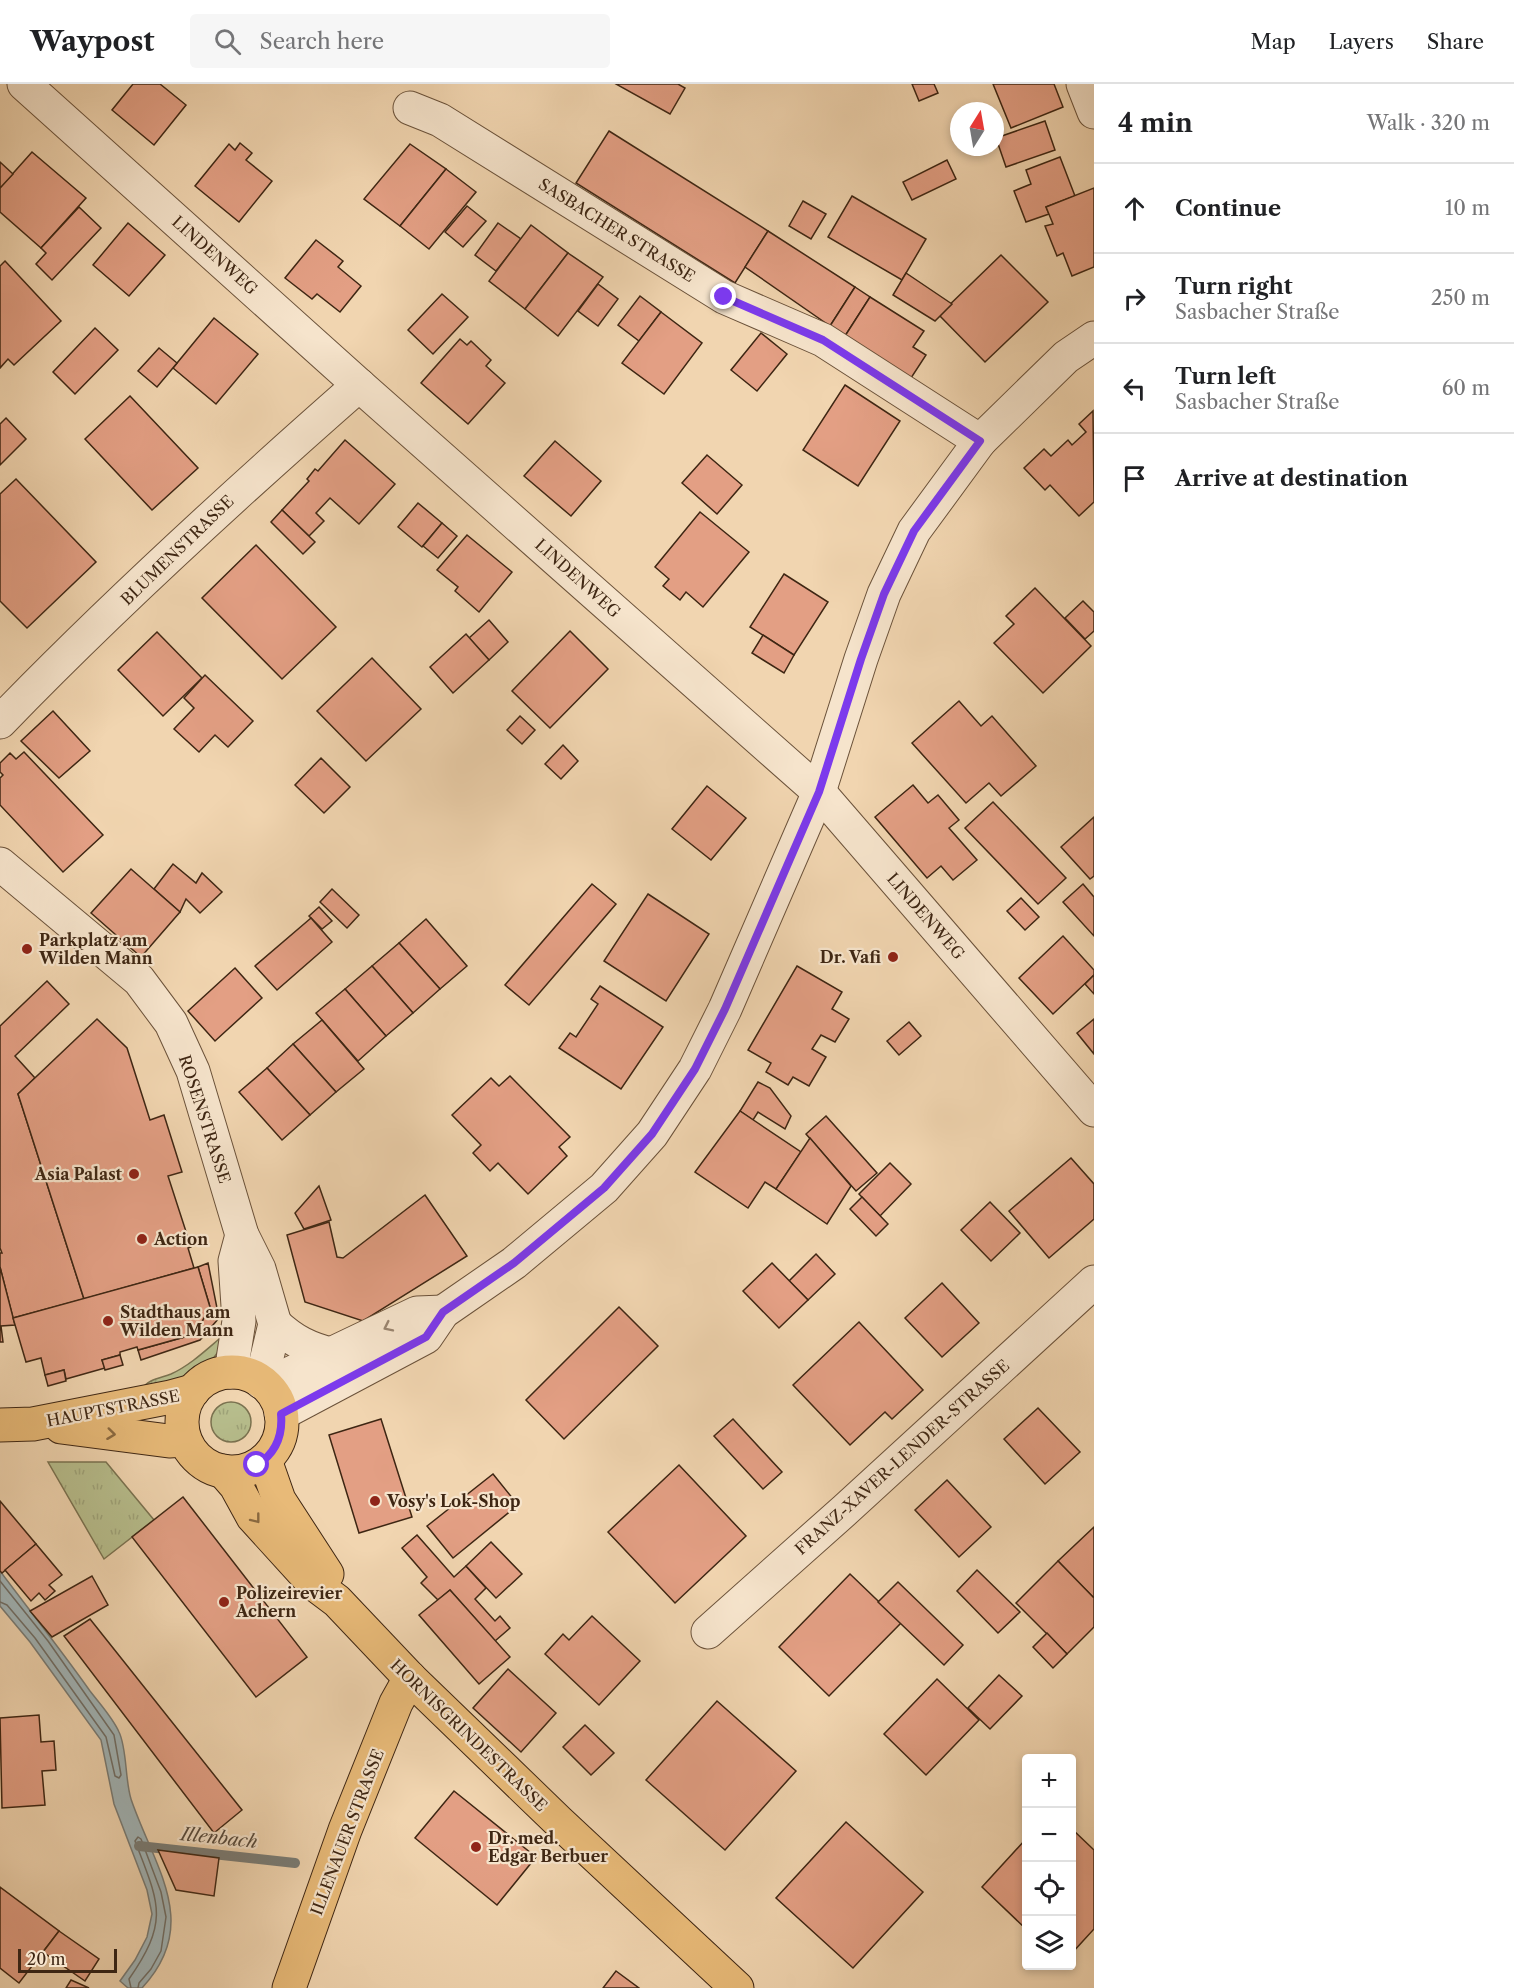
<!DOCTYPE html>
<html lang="en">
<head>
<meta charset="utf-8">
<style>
	:root { --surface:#fff; --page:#f6f6f6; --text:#202124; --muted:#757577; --line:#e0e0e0 }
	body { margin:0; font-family:"Libre Caslon Text",serif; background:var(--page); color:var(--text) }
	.controls { position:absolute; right:18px; bottom:18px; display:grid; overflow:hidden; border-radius:6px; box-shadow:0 3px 9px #0003 }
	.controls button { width:54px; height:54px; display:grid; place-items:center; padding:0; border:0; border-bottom:2px solid var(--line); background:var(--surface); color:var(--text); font:30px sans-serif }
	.compass { position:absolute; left:950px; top:18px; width:54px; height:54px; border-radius:50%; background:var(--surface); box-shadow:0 3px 9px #0003; rotate:11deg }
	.scale { position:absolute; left:18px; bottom:15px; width:99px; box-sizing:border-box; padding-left:6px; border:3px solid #3e2613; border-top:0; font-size:16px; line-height:21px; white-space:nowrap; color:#3e2613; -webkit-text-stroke:4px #f6e4cc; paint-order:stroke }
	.stop { position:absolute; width:18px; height:18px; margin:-14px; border:4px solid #7c3aed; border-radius:50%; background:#fff }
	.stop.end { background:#7c3aed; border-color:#fff; box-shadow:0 2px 6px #0008 }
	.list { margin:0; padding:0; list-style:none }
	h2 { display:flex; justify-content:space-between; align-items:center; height:78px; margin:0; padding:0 24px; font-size:26px }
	h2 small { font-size:20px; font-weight:400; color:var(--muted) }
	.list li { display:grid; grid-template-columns:39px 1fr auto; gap:18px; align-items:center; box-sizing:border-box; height:90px; padding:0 24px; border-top:2px solid var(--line) }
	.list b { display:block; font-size:22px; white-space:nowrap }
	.list p { margin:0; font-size:20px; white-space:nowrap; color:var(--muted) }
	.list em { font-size:20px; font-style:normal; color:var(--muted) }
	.icon { flex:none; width:33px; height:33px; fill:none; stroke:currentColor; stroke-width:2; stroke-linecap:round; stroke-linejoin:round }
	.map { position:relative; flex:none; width:1094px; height:1904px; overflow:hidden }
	header { display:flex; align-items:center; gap:36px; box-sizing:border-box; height:84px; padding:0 30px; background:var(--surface); border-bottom:2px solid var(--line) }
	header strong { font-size:28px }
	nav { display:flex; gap:33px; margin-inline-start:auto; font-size:21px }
	.search { width:420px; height:54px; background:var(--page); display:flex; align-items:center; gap:15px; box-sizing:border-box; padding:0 21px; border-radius:6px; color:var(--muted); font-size:22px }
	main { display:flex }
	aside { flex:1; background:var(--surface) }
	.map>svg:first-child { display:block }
</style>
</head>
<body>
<header>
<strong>Waypost</strong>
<div class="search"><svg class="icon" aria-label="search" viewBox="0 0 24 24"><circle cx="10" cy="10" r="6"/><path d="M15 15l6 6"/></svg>Search here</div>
<nav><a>Map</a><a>Layers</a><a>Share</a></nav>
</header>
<main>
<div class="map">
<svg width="1094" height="1904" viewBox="0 0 1094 1904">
	<defs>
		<pattern id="grass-tufts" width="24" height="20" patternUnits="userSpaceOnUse" patternTransform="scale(1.5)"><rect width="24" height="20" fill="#b7be8d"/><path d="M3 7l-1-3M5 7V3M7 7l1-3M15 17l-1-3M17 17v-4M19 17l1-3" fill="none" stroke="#9ea379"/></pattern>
	</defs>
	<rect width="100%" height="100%" fill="#f1d5b0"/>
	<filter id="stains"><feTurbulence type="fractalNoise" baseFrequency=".00333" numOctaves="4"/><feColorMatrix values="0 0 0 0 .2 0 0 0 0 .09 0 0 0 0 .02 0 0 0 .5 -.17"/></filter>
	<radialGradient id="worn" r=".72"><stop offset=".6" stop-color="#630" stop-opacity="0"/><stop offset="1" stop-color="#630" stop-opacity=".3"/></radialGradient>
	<g fill="url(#grass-tufts)" stroke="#7a7250" stroke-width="1.5">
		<path d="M 225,1250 L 221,1264 L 212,1276 L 194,1286 L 186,1293 L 142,1305 C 148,1295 161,1294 171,1290 C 191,1281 208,1264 225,1250 Z"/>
		<circle cx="231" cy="1338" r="20"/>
		<polygon points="48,1378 106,1378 154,1436 104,1475"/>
	</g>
	<path fill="#a1b5b8" stroke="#797c76" stroke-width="1.5" d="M 0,1487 C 30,1527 61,1566 90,1607 C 100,1620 113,1634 119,1648 C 127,1664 125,1696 131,1715 C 154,1783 202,1840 142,1904 L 128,1904 L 120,1897 L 135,1876 L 147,1853 L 152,1830 L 147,1806 L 114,1720 L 101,1656 L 30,1558 L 0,1522 Z"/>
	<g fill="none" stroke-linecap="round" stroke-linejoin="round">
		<g stroke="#706e66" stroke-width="1.5">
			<polyline points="0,1497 48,1557 114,1651 121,1691 119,1694 115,1692 106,1653 35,1554 7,1521 0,1518"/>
			<path d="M 131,1904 L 129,1895 C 170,1836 159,1820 135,1757 L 138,1753 L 141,1755 L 161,1808 L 166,1833 L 161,1867 L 151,1885 L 139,1899 L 138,1904"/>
		</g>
		<polyline stroke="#797c76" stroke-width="10" points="139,1762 295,1779"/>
	</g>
	<g fill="#e39f84" stroke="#3e2613" stroke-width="1.5">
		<polygon points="133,0 160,0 186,21 154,61 112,26"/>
		<polygon points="616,0 678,0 685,4 670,30"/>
		<polygon points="912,0 934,0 938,9 919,17"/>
		<polygon points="993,0 1054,0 1063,23 1011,44"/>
		<polygon points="1045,37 1055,66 1006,83 996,54"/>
		<polygon points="609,47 768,147 735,199 576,99"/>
		<polygon points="240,59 252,69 246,76 272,97 239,138 195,102 229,60 235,66"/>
		<polygon points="410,60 446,85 400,142 364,115"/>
		<polygon points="32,68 86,114 41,164 0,128 0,104"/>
		<polygon points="1060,73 1075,112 1046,123 1049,130 1026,138 1014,107 1031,100 1026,86"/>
		<polygon points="947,76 956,95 912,116 903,98"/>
		<polygon points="0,78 13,90 0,104"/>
		<polygon points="446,85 476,108 429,165 400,142"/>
		<polygon points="1094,104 1094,183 1072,192 1063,169 1057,172 1045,142 1053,140 1046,123"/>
		<polygon points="852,112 926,155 902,196 828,153"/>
		<polygon points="803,117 826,130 811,155 789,142"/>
		<polygon points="467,122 486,137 463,163 445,148"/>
		<polygon points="79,123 101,144 52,196 36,180 46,169 41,164"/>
		<polygon points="128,139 165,171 129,212 93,181"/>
		<polygon points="498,139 521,155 496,187 475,171"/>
		<polygon points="531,141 568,169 525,225 489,197"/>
		<polygon points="768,147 855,203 830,242 745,183"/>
		<polygon points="316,156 343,177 338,183 361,202 340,228 317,210 312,215 285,194"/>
		<polygon points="568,169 603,193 558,252 525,225"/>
		<polygon points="1001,171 1048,218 985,278 939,231"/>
		<polygon points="5,177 61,237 14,281 8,275 0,284 0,182"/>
		<polygon points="906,189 952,220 935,237 893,211"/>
		<polygon points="598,200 618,215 598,242 578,227"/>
		<polygon points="855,203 870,213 845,252 830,242"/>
		<polygon points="442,210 468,233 433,270 408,246"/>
		<polygon points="640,212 661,228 639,257 618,241"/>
		<polygon points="870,213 924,247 913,263 926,271 911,294 845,252"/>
		<polygon points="661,228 702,259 664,310 622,279"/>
		<polygon points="214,234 258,270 216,320 173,284"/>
		<polygon points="95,244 118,266 75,310 53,288"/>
		<polygon points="761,249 787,270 757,307 731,286"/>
		<polygon points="460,255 467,261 471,257 491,276 486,282 505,299 468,340 421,299"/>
		<polygon points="159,264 177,279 157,303 138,287"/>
		<polygon points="845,301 900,337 858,402 803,366"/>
		<polygon points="130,312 198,384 152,426 85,355"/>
		<polygon points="1093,327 1094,418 1079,432 1050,401 1045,406 1024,384 1044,365 1051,372 1068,356 1072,361 1086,348 1079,340"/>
		<polygon points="6,334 26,355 0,381 0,340"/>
		<polygon points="345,356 395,400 359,440 330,414 316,429 324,437 309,452 282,426 309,397 307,395 315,385 318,387"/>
		<polygon points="555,357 601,397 571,432 524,392"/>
		<polygon points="707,371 742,401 717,430 682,399"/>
		<polygon points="16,395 96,478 27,544 0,517 0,410"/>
		<polygon points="418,419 442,439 422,463 398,443"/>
		<polygon points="282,426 315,458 303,470 271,438"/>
		<polygon points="700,428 749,468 703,523 686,508 680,516 663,502 669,495 655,483"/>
		<polygon points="442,439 457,452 438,474 423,462"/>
		<polygon points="467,451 512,488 479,528 455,507 458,503 437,486"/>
		<polygon points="256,461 336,543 282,595 202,514"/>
		<polygon points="784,490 828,518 794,571 750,543"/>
		<polygon points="1035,504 1091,562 1043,609 994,559 1014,540 1006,532"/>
		<polygon points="1083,517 1094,528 1094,547 1085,555 1065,534"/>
		<polygon points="489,536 508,558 489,576 469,554"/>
		<polygon points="570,547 608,585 550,644 512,607"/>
		<polygon points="157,548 202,594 163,632 118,586"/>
		<polygon points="466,550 489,576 453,609 430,583"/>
		<polygon points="763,551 794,571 784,589 752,569"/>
		<polygon points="372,574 421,625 366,677 317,627"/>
		<polygon points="205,591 253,637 228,663 215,651 199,668 174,645 194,624 184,614"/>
		<polygon points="959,617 981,642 992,632 1036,682 1001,712 989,699 966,719 912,659"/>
		<polygon points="53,627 90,667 59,694 21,657"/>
		<polygon points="520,632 535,646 522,660 507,646"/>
		<polygon points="563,661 578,677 561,695 545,680"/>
		<polygon points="24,668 103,751 63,788 0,721 0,694 3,691 0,688 0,679 10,669 16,675"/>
		<polygon points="321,674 350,703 324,729 295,701"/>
		<polygon points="913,701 928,719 938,711 959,736 949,744 977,776 953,796 941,782 927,794 875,733"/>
		<polygon points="707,702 746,734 711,776 672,745"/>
		<polygon points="993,718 1066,794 1038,820 965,744"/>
		<polygon points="1094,733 1094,792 1090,795 1061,763"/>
		<polygon points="173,780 196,799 202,789 222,808 200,829 186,815 180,828 154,805"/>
		<polygon points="131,785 180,828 141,873 91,829"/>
		<polygon points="592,800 616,820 529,921 505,901"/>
		<polygon points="1083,800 1094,813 1094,852 1063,818"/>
		<polygon points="332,805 359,831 347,844 320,818"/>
		<polygon points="648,810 709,850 666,917 604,877"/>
		<polygon points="1021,814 1039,833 1025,846 1007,827"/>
		<polygon points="319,823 332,837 322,845 309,832"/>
		<polygon points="311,834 332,858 277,906 255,882"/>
		<polygon points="426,835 467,882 440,905 399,859"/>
		<polygon points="1063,852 1094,886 1094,891 1053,930 1019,894"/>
		<polygon points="399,859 440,905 413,929 372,882"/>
		<polygon points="372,882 413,929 386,952 345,905"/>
		<polygon points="797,882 842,908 832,925 849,935 835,958 821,951 812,965 826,973 809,1002 793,993 788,1001 766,988 771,979 748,966"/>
		<polygon points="235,884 262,914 215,957 188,927"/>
		<polygon points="1094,891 1094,910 1085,900"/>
		<polygon points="47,897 69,920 15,972 35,994 18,1010 84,1215 13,1234 0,1183 0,1169 2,1169 0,1164 0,942"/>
		<polygon points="600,902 663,943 621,1005 559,964 570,949 576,953 598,920 591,915"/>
		<polygon points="345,905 386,952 358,977 316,929"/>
		<polygon points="97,935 127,964 150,1036 164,1031 182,1088 168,1092 191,1163 188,1164 194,1184 84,1215 18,1010"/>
		<polygon points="1094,935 1094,970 1077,949"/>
		<polygon points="322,936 364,985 336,1008 293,960"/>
		<polygon points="909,938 921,952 899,971 887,957"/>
		<polygon points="293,960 336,1008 310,1031 267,984"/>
		<polygon points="267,984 310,1031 282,1056 239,1008"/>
		<polygon points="510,992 570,1053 559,1063 567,1072 528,1110 498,1079 490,1087 473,1069 481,1061 452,1031 491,994 499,1002"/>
		<polygon points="758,998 770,1004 791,1032 785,1045 758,1028 753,1036 740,1027"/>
		<polygon points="740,1027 801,1068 776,1105 765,1098 748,1124 695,1088"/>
		<polygon points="826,1032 877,1089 856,1107 806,1050"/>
		<polygon points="810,1054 851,1102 827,1140 776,1105"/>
		<polygon points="1071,1074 1094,1100 1094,1135 1049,1174 1009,1127"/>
		<polygon points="890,1079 911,1100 880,1132 859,1110"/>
		<polygon points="319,1102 331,1136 304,1145 295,1129"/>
		<polygon points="425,1111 467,1172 363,1237 305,1218 287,1151 329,1138 337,1173 343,1174"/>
		<polygon points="862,1113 888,1140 876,1152 850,1125"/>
		<polygon points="990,1118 1020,1149 991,1177 961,1146"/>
		<polygon points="816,1170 835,1190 808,1216 789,1197"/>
		<polygon points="208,1179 219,1234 200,1256 141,1276 138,1266 195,1250 210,1223 198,1183"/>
		<polygon points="772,1179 808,1216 779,1244 743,1207"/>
		<polygon points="0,1183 15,1241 1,1242 3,1258 0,1258"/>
		<polygon points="198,1183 210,1223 195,1250 138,1266 137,1263 120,1268 120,1271 102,1276 105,1284 66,1295 64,1286 45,1291 41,1274 26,1278 13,1234"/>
		<polygon points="942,1199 979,1239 942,1273 905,1234"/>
		<polygon points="619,1223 658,1262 564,1355 526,1316"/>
		<polygon points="859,1238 923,1306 892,1335 885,1328 850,1361 793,1301"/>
		<polygon points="120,1271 123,1281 105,1286 102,1276"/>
		<polygon points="64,1286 66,1297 48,1302 45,1291"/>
		<polygon points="1038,1324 1080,1368 1045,1400 1004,1355"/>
		<polygon points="381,1335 412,1433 359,1449 329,1351"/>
		<polygon points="733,1335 782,1388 763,1405 714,1352"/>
		<polygon points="679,1381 746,1452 675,1519 608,1448"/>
		<polygon points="493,1390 518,1421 453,1474 427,1442"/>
		<polygon points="947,1396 991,1443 959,1473 915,1426"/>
		<polygon points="183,1413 307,1573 256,1613 132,1453"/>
		<polygon points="0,1417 36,1460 2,1489 0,1487"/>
		<polygon points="1094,1443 1094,1514 1058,1477"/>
		<polygon points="417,1451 454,1493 466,1482 486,1504 475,1515 495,1537 500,1532 510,1544 495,1557 450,1506 438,1516 421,1499 427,1493 402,1464"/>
		<polygon points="491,1458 522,1490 496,1514 466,1482"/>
		<polygon points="36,1460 62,1491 49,1501 55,1507 45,1516 39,1509 31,1517 5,1486"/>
		<polygon points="1058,1477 1094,1514 1094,1543 1067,1570 1016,1519"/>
		<polygon points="977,1486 1020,1528 998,1549 957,1507"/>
		<polygon points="850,1490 901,1539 829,1612 779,1563"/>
		<polygon points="92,1492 108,1521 52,1553 30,1527"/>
		<polygon points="898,1498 963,1561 944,1581 878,1518"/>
		<polygon points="450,1506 510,1573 479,1600 419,1531"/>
		<polygon points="592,1532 640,1577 599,1621 545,1570 563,1550 569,1556"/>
		<polygon points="90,1535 242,1726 214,1749 64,1552"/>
		<polygon points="1047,1549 1067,1570 1053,1584 1033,1563"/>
		<polygon points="508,1585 556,1629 521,1668 473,1624"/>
		<polygon points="999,1591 1022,1612 990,1645 968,1624"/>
		<polygon points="937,1595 979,1636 926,1691 884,1650"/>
		<polygon points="717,1617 796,1687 725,1766 646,1696"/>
		<polygon points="39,1631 41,1658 54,1657 56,1686 42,1687 45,1721 2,1724 0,1634"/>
		<polygon points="585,1641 614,1669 591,1691 563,1663"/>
		<polygon points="454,1707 536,1773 497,1821 415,1754"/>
		<polygon points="846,1738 923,1808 853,1884 776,1814"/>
		<polygon points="1072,1745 1094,1766 1094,1845 1072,1869"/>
		<polygon points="1026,1755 1026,1845 982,1803"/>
		<polygon points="158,1766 219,1774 214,1812 176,1806"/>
		<polygon points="0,1803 59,1847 19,1899 0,1884"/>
		<polygon points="59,1847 99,1875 85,1897 43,1868"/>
		<polygon points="616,1887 639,1904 603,1904"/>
		<polygon points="71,1896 89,1904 66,1904"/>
	</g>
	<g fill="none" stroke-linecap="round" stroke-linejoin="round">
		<defs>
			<g id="minor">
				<polyline points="24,0 359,301 819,708 1094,1026"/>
				<polyline points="1083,0 1094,28"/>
				<polyline points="410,24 440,36 724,213 823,256 980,357"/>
				<path d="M 0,638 C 114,520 236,409 359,301"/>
				<polyline points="0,780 139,896 171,939 193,987 242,1151 259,1185 275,1240 261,1298"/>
				<path d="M 275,1240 C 293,1257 309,1265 334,1271"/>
				<polyline points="231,1288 239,1237 235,1177 242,1151"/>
				<polyline points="266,1301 417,1229 443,1228"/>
				<polyline points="281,1330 426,1253 443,1228 514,1179 604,1104 652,1050 695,985 725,925 819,708 861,575 884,510 914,447 980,357 1066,273 1094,254"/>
				<polyline points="708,1548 845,1426 1094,1198"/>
			</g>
			<g id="major">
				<circle cx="232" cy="1338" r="50"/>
				<polyline points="0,1341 33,1340 171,1313 193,1307"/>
				<polyline points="61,1343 169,1357 185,1356"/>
				<polyline points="265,1376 279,1416 327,1490"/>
				<polyline points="223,1387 236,1402 253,1433 313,1499 337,1517 410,1594 558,1737 737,1904"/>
				<polyline points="289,1904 345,1746 396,1619 410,1594"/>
			</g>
		</defs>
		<use href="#minor" stroke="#6b523a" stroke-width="35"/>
		<use href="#major" stroke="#3e2613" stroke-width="35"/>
		<use href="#minor" stroke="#f6e4cc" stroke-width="33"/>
		<use href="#major" stroke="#e8ba78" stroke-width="33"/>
	</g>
	<defs><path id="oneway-chevron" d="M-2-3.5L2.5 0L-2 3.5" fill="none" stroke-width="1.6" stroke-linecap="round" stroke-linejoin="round" transform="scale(1.5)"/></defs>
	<use stroke="#9a8570" href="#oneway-chevron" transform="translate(388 1243) rotate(154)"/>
	<g stroke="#8a6940">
		<use href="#oneway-chevron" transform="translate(111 1350) rotate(7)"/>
		<use href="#oneway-chevron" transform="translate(256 1435) rotate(52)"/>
	</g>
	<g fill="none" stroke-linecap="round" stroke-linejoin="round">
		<path stroke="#7c3aed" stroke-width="8" d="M 257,1381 C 276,1369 283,1352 281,1330 L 426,1253 L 443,1228 L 514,1179 L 604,1104 L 652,1050 L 695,985 L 725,925 L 819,708 L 861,575 L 884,510 L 914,447 L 980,357 L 823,256 L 724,213"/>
	</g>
	<g fill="#8f2418" stroke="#f6e4cc" stroke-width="2">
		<circle cx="27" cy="865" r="6"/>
		<circle cx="893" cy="873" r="6"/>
		<circle cx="134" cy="1090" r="6"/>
		<circle cx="142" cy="1155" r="6"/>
		<circle cx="108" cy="1237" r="6"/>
		<circle cx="375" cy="1417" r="6"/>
		<circle cx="224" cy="1518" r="6"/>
		<circle cx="476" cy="1763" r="6"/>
	</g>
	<g text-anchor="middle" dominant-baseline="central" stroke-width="4.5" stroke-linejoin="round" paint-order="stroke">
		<g font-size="16" fill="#3e2613" stroke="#f6e4cc">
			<text transform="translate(617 146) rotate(32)">SASBACHER STRASSE</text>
			<text transform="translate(215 171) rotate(42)">LINDENWEG</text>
			<text transform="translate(177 466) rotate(-44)">BLUMENSTRASSE</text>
			<text transform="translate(578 494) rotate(42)">LINDENWEG</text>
			<text transform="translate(926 832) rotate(49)">LINDENWEG</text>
			<text transform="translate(205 1035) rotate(72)">ROSENSTRASSE</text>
			<text transform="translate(113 1324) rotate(-11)">HAUPTSTRASSE</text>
			<text transform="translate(902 1373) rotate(-42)">FRANZ-XAVER-LENDER-STRASSE</text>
			<text transform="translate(469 1651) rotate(44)">HORNISGRINDESTRASSE</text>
			<text transform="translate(347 1748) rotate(-69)">ILLENAUER STRASSE</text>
		</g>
		<g font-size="16" font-weight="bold" fill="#3e2613" stroke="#f6e4cc" text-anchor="start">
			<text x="39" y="856">Parkplatz am<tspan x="39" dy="18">Wilden Mann</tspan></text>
			<text x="881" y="873" text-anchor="end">Dr. Vafi</text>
			<text x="122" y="1090" text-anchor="end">Asia Palast</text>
			<text x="154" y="1155">Action</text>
			<text x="120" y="1228">Stadthaus am<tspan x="120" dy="18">Wilden Mann</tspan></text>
			<text x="387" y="1417">Vosy's Lok-Shop</text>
			<text x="236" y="1509">Polizeirevier<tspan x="236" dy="18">Achern</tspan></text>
			<text x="488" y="1754">Dr. med.<tspan x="488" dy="18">Edgar Berbuer</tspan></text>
		</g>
		<g font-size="18" font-style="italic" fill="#574a3c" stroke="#f6e4cc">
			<text transform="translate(219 1754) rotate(6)">Illenbach</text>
		</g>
	</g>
	<rect width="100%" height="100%" filter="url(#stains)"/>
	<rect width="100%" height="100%" fill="url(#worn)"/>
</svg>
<div class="controls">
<button>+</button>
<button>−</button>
<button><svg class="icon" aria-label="locate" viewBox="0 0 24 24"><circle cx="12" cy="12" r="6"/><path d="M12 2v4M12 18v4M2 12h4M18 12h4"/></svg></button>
<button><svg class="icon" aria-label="layers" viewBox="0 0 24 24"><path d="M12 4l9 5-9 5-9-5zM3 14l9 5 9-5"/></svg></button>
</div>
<svg class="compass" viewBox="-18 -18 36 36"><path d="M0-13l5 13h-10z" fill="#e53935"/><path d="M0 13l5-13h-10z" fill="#757577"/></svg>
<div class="scale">20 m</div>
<div class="stop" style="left:257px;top:1381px"></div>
<div class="stop end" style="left:724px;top:213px"></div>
</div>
<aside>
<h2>4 min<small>Walk · 320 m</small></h2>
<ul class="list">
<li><svg class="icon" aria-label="ahead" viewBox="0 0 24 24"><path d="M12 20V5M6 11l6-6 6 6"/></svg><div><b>Continue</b></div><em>10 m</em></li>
<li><svg class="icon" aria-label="right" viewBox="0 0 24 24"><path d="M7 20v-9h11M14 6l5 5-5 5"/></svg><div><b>Turn right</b><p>Sasbacher Straße</p></div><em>250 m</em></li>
<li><svg class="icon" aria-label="left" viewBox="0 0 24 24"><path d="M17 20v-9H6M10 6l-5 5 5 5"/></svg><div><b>Turn left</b><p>Sasbacher Straße</p></div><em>60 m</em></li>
<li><svg class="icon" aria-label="arrive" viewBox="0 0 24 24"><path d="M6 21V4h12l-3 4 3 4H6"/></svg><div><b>Arrive at destination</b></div></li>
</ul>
</aside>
</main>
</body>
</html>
